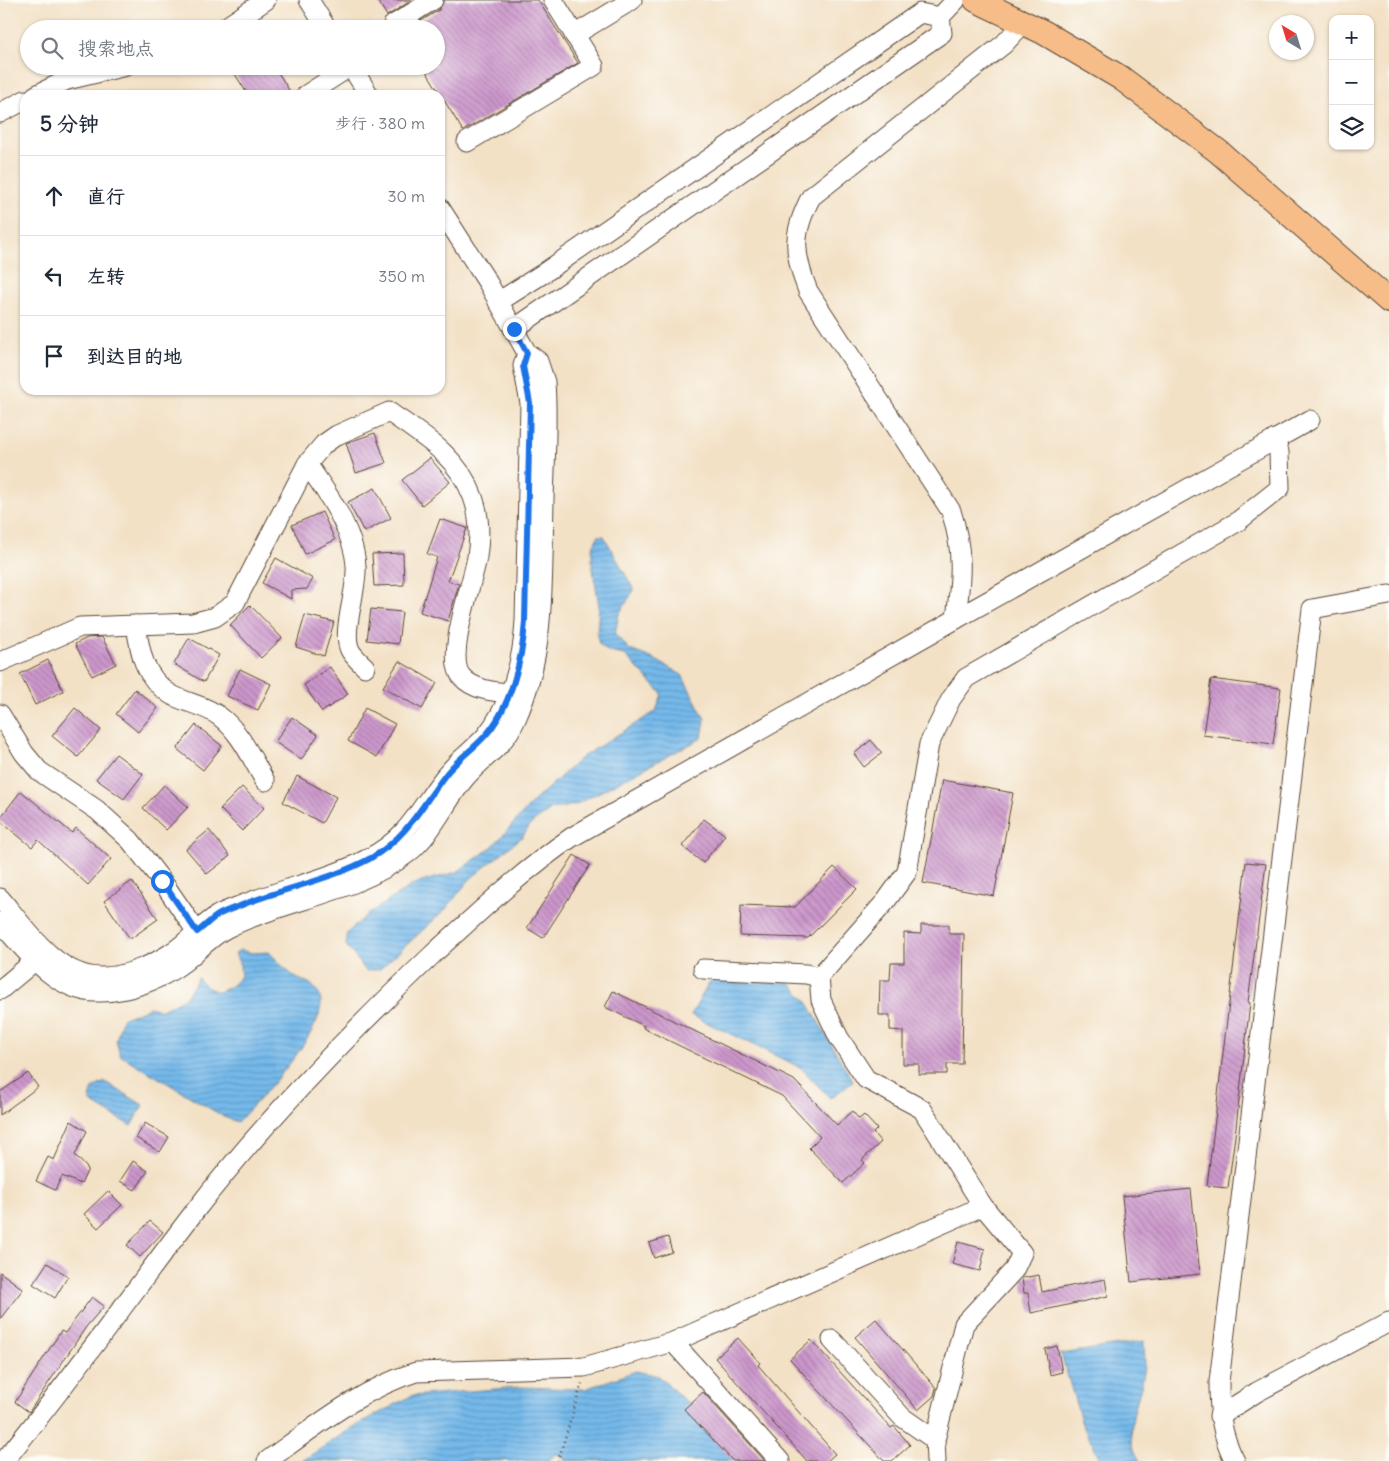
<!DOCTYPE html>
<html lang="zh">
<head>
<meta charset="utf-8">
<style>
	:root { --surface:#fff; --page:#f2f2f3; --text:#1f2937; --muted:#747a83; --line:#e0e1e3 }
	body { margin:0; font-family:Delius,"LXGW WenKai TC",sans-serif; background:var(--page); color:var(--text) }
	.controls { position:absolute; right:15px; top:15px; display:grid; overflow:hidden; border-radius:10px; box-shadow:0 1px 4px #0004 }
	.controls button { width:45px; height:45px; display:grid; place-items:center; padding:0; border:0; border-bottom:1px solid var(--line); background:var(--surface); color:var(--text); font:25px sans-serif }
	.compass { position:absolute; left:1269px; top:15px; width:45px; height:45px; border-radius:50%; background:var(--surface); box-shadow:0 1px 4px #0004; rotate:322deg }
	.stop { position:absolute; width:15px; height:15px; margin:-11px; border:4px solid #1a73e8; border-radius:50%; background:#fff }
	.stop.end { background:#1a73e8; border-color:#fff; box-shadow:0 1px 5px #0008 }
	.list { margin:0; padding:0; list-style:none }
	h2 { display:flex; justify-content:space-between; align-items:center; height:65px; margin:0; padding:0 20px; font-size:21px }
	h2 small { font-size:16px; font-weight:400; color:var(--muted) }
	.list li { display:grid; grid-template-columns:32px 1fr auto; gap:15px; align-items:center; box-sizing:border-box; height:80px; padding:0 20px; border-top:1px solid var(--line) }
	.list b { display:block; font-size:19px; white-space:nowrap }
	.list em { font-size:16px; font-style:normal; color:var(--muted) }
	.icon { flex:none; width:28px; height:28px; fill:none; stroke:currentColor; stroke-width:2; stroke-linecap:round; stroke-linejoin:round }
	.map { position:relative; flex:none; width:1389px; height:1461px; overflow:hidden }
	.search { position:absolute; background:var(--surface); box-shadow:0 1px 4px #0004; left:20px; top:20px; width:425px; height:55px; display:flex; align-items:center; gap:12px; box-sizing:border-box; padding:0 18px; border-radius:28px; color:var(--muted); font-size:19px }
	.panel { position:absolute; background:var(--surface); box-shadow:0 1px 4px #0004; left:20px; top:90px; width:425px; height:305px; border-radius:15px }
	.map>svg:first-child { display:block }
</style>
</head>
<body>
<div class="map">
<svg width="1389" height="1461" viewBox="0 0 1389 1461">
	<defs>
		<pattern id="water-rules" width="6" height="5" patternUnits="userSpaceOnUse" patternTransform="scale(1.25)"><rect width="6" height="5" fill="#75b9eb"/><path d="M0 2.5h6" fill="none" stroke="#6197be"/></pattern>
		<pattern id="building-back-hatch" width="6" height="6" patternUnits="userSpaceOnUse" patternTransform="scale(1.25)"><rect width="6" height="6" fill="#cc97cc"/><path d="M-1 5l2 2M0 0l6 6M5-1l2 2" fill="none" stroke="#a77ba5"/></pattern>
	</defs>
	<rect width="100%" height="100%" fill="#fdfcf7"/>
	<filter id="ink" filterUnits="userSpaceOnUse"><feTurbulence type="fractalNoise" baseFrequency=".02" numOctaves="2"/><feDisplacementMap in="SourceGraphic" scale="10" xChannelSelector="R" yChannelSelector="G"/><feConvolveMatrix kernelMatrix="1 2 1 2 8 2 1 2 1" color-interpolation-filters="sRGB"/></filter>
	<filter id="wash" filterUnits="userSpaceOnUse"><feTurbulence type="fractalNoise" baseFrequency=".0096" numOctaves="4" result="noise"/><feDisplacementMap in="SourceGraphic" scale="20" xChannelSelector="R" yChannelSelector="G"/><feGaussianBlur stdDeviation="1.12" result="paint"/><feColorMatrix in="noise" values="0 0 0 0 0 0 0 0 0 0 0 0 0 0 0 0 0 1.4 0 .05"/><feComposite in="paint" operator="in"/></filter>
	<g filter="url(#wash)">
		<rect width="100%" height="100%" fill="#f3e1c6"/>
		<g fill="url(#water-rules)" stroke="#587284">
			<polygon points="598,536 604,536 634,590 619,614 615,634 630,650 654,659 682,675 705,719 702,738 575,805 552,809 532,823 522,837 470,879 445,910 380,969 366,971 346,945 347,933 367,915 414,884 457,872 492,847 534,801 582,757 656,711 662,694 625,655 609,652 599,644 597,634 599,606 592,563 592,549"/>
			<path d="M 240,950 L 252,953 L 269,952 C 277,960 285,970 294,976 C 304,984 309,978 318,993 C 337,1021 257,1101 238,1122 L 226,1118 L 120,1055 L 116,1041 L 122,1019 L 150,1007 L 162,1010 L 186,997 L 198,978 L 208,988 L 219,992 L 231,986 L 241,976 L 240,965 L 235,953 Z"/>
			<polygon points="714,974 788,981 806,1000 853,1082 830,1098 801,1068 691,1015"/>
			<polygon points="105,1082 143,1105 131,1126 91,1102 90,1098 93,1088"/>
			<path d="M 1144,1341 C 1144,1351 1146,1363 1144,1373 C 1139,1402 1121,1432 1140,1461 L 1101,1461 L 1082,1424 L 1061,1354 Z"/>
			<polygon points="636,1371 659,1376 685,1401 703,1408 752,1461 564,1461 565,1458 556,1454 548,1461 302,1461 355,1426 411,1396 519,1387 585,1389"/>
		</g>
		<g id="blocks">
			<g fill="url(#building-back-hatch)">
				<polygon points="377,0 412,0 387,16"/>
				<polygon points="444,0 538,0 578,63 463,131 423,66 436,66 436,29 408,29 439,10"/>
				<polygon points="230,66 274,66 292,95 248,95"/>
				<polygon points="375,433 386,463 356,473 346,443"/>
				<polygon points="430,458 450,482 422,505 402,480"/>
				<polygon points="375,488 391,518 364,532 348,502"/>
				<polygon points="322,512 335,540 305,554 292,525"/>
				<polygon points="440,519 467,528 448,581 459,584 448,621 420,612 437,557 427,554"/>
				<polygon points="403,553 404,585 374,586 372,554"/>
				<polygon points="276,558 313,579 307,589 291,590 291,599 262,583"/>
				<polygon points="250,605 282,638 261,658 230,625"/>
				<polygon points="371,609 402,612 398,644 367,640"/>
				<polygon points="305,615 334,622 324,656 296,647"/>
				<polygon points="102,637 116,664 92,676 75,644 87,638"/>
				<polygon points="189,638 219,655 204,682 174,664"/>
				<polygon points="48,660 63,691 35,705 20,674"/>
				<polygon points="399,661 437,683 422,709 383,687"/>
				<polygon points="330,667 348,694 322,712 304,685"/>
				<polygon points="240,669 271,684 258,710 227,696"/>
				<polygon points="1211,679 1281,688 1273,744 1203,735"/>
				<polygon points="135,689 158,708 138,732 116,714"/>
				<polygon points="75,708 101,730 78,757 52,736"/>
				<polygon points="365,708 395,724 377,757 348,741"/>
				<polygon points="292,717 318,735 301,760 275,742"/>
				<polygon points="196,725 222,746 203,770 177,749"/>
				<polygon points="871,740 882,753 864,767 854,754"/>
				<polygon points="116,754 143,774 124,799 96,779"/>
				<polygon points="297,776 336,797 322,823 283,802"/>
				<polygon points="942,780 1013,793 994,896 923,883"/>
				<polygon points="164,785 188,807 166,830 143,808"/>
				<polygon points="242,787 264,808 242,831 220,809"/>
				<polygon points="21,791 72,833 76,828 111,859 88,885 38,840 32,847 0,821 0,818"/>
				<polygon points="704,819 725,835 703,863 682,846"/>
				<polygon points="209,830 230,856 207,874 186,849"/>
				<polygon points="574,855 590,865 543,938 527,928"/>
				<polygon points="1246,862 1266,864 1248,1002 1250,1003 1235,1136 1228,1188 1207,1186"/>
				<polygon points="834,867 857,889 808,938 740,936 741,905 795,907"/>
				<polygon points="132,881 158,919 130,939 104,901"/>
				<polygon points="921,925 949,925 949,934 964,934 962,1064 947,1064 947,1074 919,1074 919,1064 903,1064 903,1031 890,1030 890,1015 879,1015 880,980 890,980 891,963 904,963 904,933 921,934"/>
				<polygon points="613,991 794,1080 837,1125 852,1111 859,1119 864,1115 877,1129 873,1133 881,1142 862,1160 865,1163 843,1183 809,1148 820,1137 782,1096 643,1028 644,1026 605,1007"/>
				<polygon points="28,1073 38,1087 0,1115 0,1092"/>
				<polygon points="71,1121 87,1131 75,1155 88,1169 81,1184 62,1176 55,1190 36,1181 48,1157 54,1160"/>
				<polygon points="145,1123 169,1137 160,1152 136,1138"/>
				<polygon points="133,1161 148,1171 135,1190 120,1181"/>
				<polygon points="1191,1189 1200,1274 1131,1282 1122,1196"/>
				<polygon points="108,1191 122,1205 98,1228 84,1214"/>
				<polygon points="150,1221 163,1232 140,1257 127,1245"/>
				<polygon points="668,1237 672,1252 654,1258 649,1243"/>
				<polygon points="958,1242 985,1249 980,1271 952,1264"/>
				<polygon points="47,1263 68,1276 55,1298 33,1284"/>
				<polygon points="0,1272 23,1289 0,1319"/>
				<polygon points="1039,1275 1042,1292 1105,1279 1108,1296 1031,1313 1028,1293 1024,1293 1022,1278"/>
				<polygon points="92,1297 104,1306 86,1327 29,1412 15,1402 61,1331 65,1333"/>
				<polygon points="876,1319 936,1388 934,1396 918,1410 855,1337"/>
				<polygon points="738,1338 760,1363 758,1365 835,1454 827,1461 807,1461 715,1358"/>
				<polygon points="811,1340 891,1428 894,1426 910,1445 892,1461 884,1461 790,1359"/>
				<polygon points="1057,1346 1062,1372 1050,1375 1045,1349"/>
				<polygon points="703,1392 765,1461 733,1461 684,1409"/>
			</g>
		</g>
	</g>
	<g filter="url(#ink)">
		<use href="#blocks" fill-opacity="0" stroke="#574537" stroke-width="1"/>
		<g fill="none" stroke-linecap="round" stroke-linejoin="round">
			<defs>
				<g id="minor">
					<polyline points="309,0 327,29"/>
					<polyline points="940,17 956,0"/>
					<polyline points="393,25 433,0"/>
					<polyline points="223,29 266,0"/>
					<polyline points="574,35 632,0"/>
					<polyline points="351,66 369,95"/>
					<polyline points="36,95 67,80 126,66"/>
					<polyline points="306,95 351,66"/>
					<polyline points="0,113 25,100"/>
					<polyline points="467,142 594,66 553,0"/>
					<polyline points="498,302 544,273 920,13 940,17 942,33 514,329"/>
					<path d="M 307,464 C 327,492 354,531 356,566 C 358,589 341,631 350,650 C 353,656 360,662 365,667"/>
					<polyline points="956,619 1310,420"/>
					<path d="M 136,625 C 140,653 144,677 170,694 C 185,703 205,705 219,716 C 240,731 252,759 265,781"/>
					<path d="M 0,662 L 80,627 L 193,623 L 215,617 L 235,603 L 307,464 L 324,444 L 337,435 L 389,412 C 423,436 458,456 473,497 C 480,516 480,537 477,557 C 473,583 444,658 462,677 C 475,692 501,692 519,694"/>
					<polyline points="0,714 24,753 39,771 97,810 130,840 162,881 203,941"/>
					<path d="M 0,898 C 26,929 56,976 100,977 C 124,978 155,964 174,951 C 190,940 202,925 218,915 C 225,911 234,908 242,905 C 284,888 330,879 369,858 C 408,838 418,811 443,779 C 456,762 471,752 485,737 C 511,706 523,660 525,621 L 530,403 L 523,366 L 527,353"/>
					<path d="M 0,922 C 25,950 56,992 97,992 C 126,993 161,980 184,962 C 198,951 211,936 227,928 C 286,899 355,894 408,853 C 433,833 445,802 465,778 C 484,756 503,748 516,719 C 547,651 542,573 544,500 C 545,461 548,421 545,382 L 538,361 L 527,353 L 488,283 L 440,208"/>
					<polyline points="703,969 806,974 819,977"/>
					<polyline points="0,990 44,953"/>
					<polyline points="832,1340 902,1417 935,1440"/>
					<polyline points="673,1342 780,1461"/>
					<polyline points="1219,1416 1257,1392 1389,1322"/>
					<path d="M 4,1461 C 71,1380 131,1294 195,1211 C 266,1119 348,1035 432,955 C 477,914 521,872 572,837 L 956,619 C 961,578 964,551 951,511 L 808,291 C 793,253 792,233 811,197 L 1004,44 L 1024,22"/>
					<path d="M 267,1461 C 313,1428 361,1389 416,1372 L 584,1367 L 673,1342 L 983,1206"/>
					<polyline points="936,1461 935,1440 964,1324 1014,1270 1022,1253 983,1206 922,1109 866,1079 839,1038 821,1000 819,977 886,901 907,872 929,744 951,699 966,678 1237,522 1280,488 1279,452 1275,439"/>
					<path d="M 1235,1461 C 1221,1435 1219,1411 1219,1382 L 1312,609 L 1389,595"/>
				</g>
				<polyline id="major" points="976,0 1043,32 1121,78 1219,152 1389,301"/>
			</defs>
			<use href="#minor" stroke="#574537" stroke-width="21"/>
			<use href="#major" stroke="#574537" stroke-width="26"/>
			<polyline stroke="#574537" stroke-width="2.5" stroke-dasharray="1 4" stroke-linecap="butt" points="558,1461 582,1383"/>
			<use href="#minor" stroke="#fff" stroke-width="19"/>
			<use href="#major" stroke="#f7bd88" stroke-width="24"/>
		</g>
	</g>
	<g fill="none" stroke-linecap="round" stroke-linejoin="round" filter="url(#ink)">
		<path stroke="#1a73e8" stroke-width="6" d="M 162,881 L 197,932 C 204,927 210,920 218,915 C 225,911 234,908 242,905 C 284,888 331,880 371,858 C 408,836 421,807 446,774 C 457,760 472,750 484,737 C 510,710 523,658 525,621 L 530,403 L 523,366 L 527,353 L 514,329"/>
	</g>
</svg>
<div class="controls">
<button>+</button>
<button>−</button>
<button><svg class="icon" aria-label="layers" viewBox="0 0 24 24"><path d="M12 4l9 5-9 5-9-5zM3 14l9 5 9-5"/></svg></button>
</div>
<svg class="compass" viewBox="-18 -18 36 36"><path d="M0-13l5 13h-10z" fill="#e53935"/><path d="M0 13l5-13h-10z" fill="#747a83"/></svg>
<div class="stop" style="left:162px;top:881px"></div>
<div class="stop end" style="left:514px;top:329px"></div>
<div class="search"><svg class="icon" aria-label="search" viewBox="0 0 24 24"><circle cx="10" cy="10" r="6"/><path d="M15 15l6 6"/></svg>搜索地点</div>
<section class="panel">
<h2>5 分钟<small>步行 · 380 m</small></h2>
<ul class="list">
<li><svg class="icon" aria-label="ahead" viewBox="0 0 24 24"><path d="M12 20V5M6 11l6-6 6 6"/></svg><div><b>直行</b></div><em>30 m</em></li>
<li><svg class="icon" aria-label="left" viewBox="0 0 24 24"><path d="M17 20v-9H6M10 6l-5 5 5 5"/></svg><div><b>左转</b></div><em>350 m</em></li>
<li><svg class="icon" aria-label="arrive" viewBox="0 0 24 24"><path d="M6 21V4h12l-3 4 3 4H6"/></svg><div><b>到达目的地</b></div></li>
</ul>
</section>
</div>
</body>
</html>
